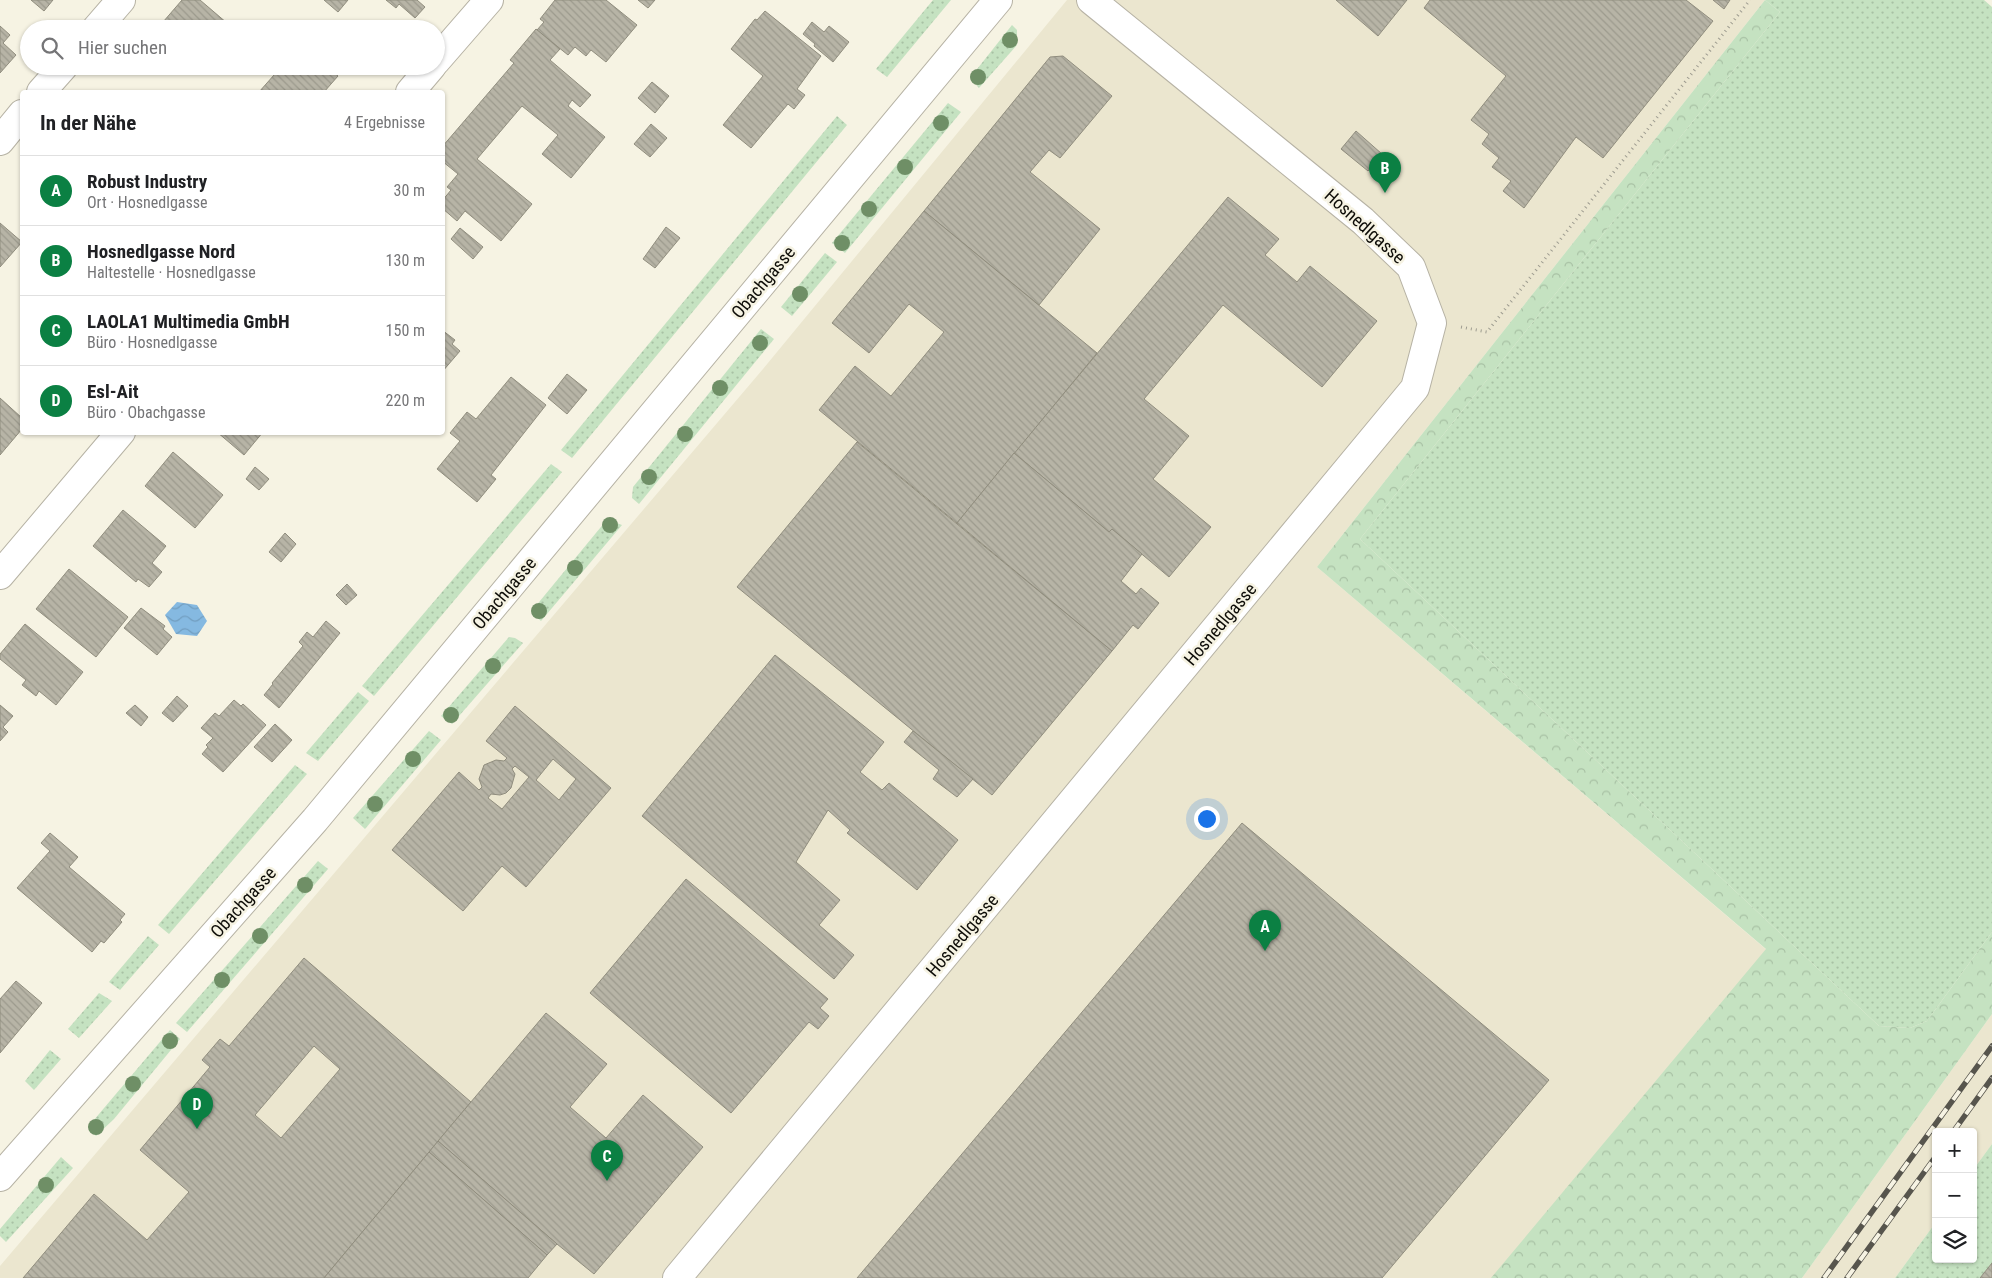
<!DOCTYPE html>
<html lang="de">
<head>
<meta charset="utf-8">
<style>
	:root { --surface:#fff; --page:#f6f6f6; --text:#202124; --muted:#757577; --line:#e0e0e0; --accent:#0b8043 }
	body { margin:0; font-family:"Roboto Condensed",sans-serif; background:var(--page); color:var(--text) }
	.controls { position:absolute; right:15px; bottom:15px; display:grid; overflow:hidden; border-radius:5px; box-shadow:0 1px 4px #0004 }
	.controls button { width:45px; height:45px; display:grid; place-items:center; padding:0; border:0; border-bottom:1px solid var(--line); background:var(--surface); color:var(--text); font:25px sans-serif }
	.you { position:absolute; left:1206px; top:818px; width:18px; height:18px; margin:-12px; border:4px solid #fff; border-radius:50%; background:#1a73e8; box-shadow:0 0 0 8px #1a73e833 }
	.badge { display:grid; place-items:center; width:32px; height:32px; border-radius:50%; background:var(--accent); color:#fff; font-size:16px; font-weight:700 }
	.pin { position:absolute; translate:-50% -41px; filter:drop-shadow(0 1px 2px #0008) }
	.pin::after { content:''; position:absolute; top:26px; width:18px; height:15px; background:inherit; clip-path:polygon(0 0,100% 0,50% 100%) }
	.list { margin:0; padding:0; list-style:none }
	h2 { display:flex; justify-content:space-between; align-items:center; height:65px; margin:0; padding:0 20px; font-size:21px }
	h2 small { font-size:16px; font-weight:400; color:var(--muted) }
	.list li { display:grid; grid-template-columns:32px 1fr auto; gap:15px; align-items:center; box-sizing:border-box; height:70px; padding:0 20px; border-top:1px solid var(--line) }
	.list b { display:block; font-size:19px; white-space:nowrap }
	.list p { margin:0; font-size:16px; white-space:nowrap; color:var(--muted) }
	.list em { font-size:16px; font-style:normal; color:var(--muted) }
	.icon { flex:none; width:28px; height:28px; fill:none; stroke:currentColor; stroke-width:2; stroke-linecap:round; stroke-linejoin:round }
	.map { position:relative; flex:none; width:1992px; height:1278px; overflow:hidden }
	.search { position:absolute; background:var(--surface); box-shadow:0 1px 4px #0004; left:20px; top:20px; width:425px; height:55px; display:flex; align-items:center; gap:12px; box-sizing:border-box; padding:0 18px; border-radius:28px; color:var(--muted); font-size:19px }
	.panel { position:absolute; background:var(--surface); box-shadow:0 1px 4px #0004; left:20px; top:90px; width:425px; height:345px; border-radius:5px }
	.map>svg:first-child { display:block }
</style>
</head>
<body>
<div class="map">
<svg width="1992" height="1278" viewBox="0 0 1992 1278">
	<defs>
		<pattern id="grass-dots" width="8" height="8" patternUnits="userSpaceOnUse" patternTransform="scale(1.25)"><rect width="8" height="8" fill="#c5e2c1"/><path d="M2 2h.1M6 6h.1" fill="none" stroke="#a8c1a4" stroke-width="1.8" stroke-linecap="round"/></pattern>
		<pattern id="forest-crowns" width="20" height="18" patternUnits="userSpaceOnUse" patternTransform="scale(1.25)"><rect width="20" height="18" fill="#c5e2c1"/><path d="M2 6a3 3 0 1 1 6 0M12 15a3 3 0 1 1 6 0" fill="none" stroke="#a8c1a4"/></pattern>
		<pattern id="water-waves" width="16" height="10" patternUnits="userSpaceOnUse" patternTransform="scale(1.25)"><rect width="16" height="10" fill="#85b9e1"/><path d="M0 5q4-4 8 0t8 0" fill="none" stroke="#729ec0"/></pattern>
		<pattern id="building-back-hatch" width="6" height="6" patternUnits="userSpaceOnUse" patternTransform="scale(1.25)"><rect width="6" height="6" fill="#b7b4a6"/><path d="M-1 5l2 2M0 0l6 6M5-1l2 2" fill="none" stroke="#9c9a8d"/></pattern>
	</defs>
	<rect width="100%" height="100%" fill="#f6f3e3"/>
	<g fill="#ebe6cf">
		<polygon points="1067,0 1765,0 1317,567 1910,1072 1759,1278 0,1278 0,1266 763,369"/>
		<polygon points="1992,1014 1992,1144 1973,1170 1973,1132 1936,1132 1936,1222 1895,1278 1802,1278"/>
	</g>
	<g fill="url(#grass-dots)">
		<polygon points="933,0 951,0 887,77 876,69"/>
		<polygon points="1765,0 1984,0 1992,7 1992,932 1927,1021 1910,1028 1879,1026 1360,539 1780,12"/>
		<polygon points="1012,25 1017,30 1017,45 979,88 970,78"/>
		<polygon points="948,103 961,112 845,253 832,243"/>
		<polygon points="837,116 847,125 572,458 561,450"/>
		<polygon points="825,253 837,262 792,316 781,307"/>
		<polygon points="761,329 774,339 639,504 632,498 633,487"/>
		<polygon points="551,464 562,472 374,696 362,686"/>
		<polygon points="609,520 622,525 541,621 535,616 535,607 605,522"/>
		<polygon points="509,637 515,638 523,643 452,724 441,716"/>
		<polygon points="358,692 369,701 318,761 306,753"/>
		<polygon points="429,731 441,740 365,829 353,818"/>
		<polygon points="295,765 307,774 169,934 158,925"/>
		<polygon points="318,861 328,869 187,1032 176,1023"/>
		<polygon points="148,936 159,945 120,990 109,982"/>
		<polygon points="99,993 112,1001 79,1038 68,1029"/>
		<polygon points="170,1030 180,1039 114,1119 96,1136 88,1127"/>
		<polygon points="50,1050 61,1059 34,1090 25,1081"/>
		<polygon points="1992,1144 1992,1263 1980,1278 1895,1278 1936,1222 1936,1259 1973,1259 1973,1170"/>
		<polygon points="61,1157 73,1168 6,1242 0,1236 0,1229"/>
	</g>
	<polygon fill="url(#forest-crowns)" points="1765,0 1780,12 1360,539 1879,1026 1910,1028 1927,1021 1992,932 1992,1014 1802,1278 1491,1278 1766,949 1317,567"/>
	<polygon fill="url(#water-waves)" points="177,602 197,605 207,621 197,636 176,634 165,615"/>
	<g fill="url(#building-back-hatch)" stroke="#908d7e" fill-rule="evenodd">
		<polygon points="31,0 53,0 44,11"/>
		<polygon points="182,0 200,0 234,29 157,29"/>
		<polygon points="324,0 348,0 338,12"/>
		<polygon points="386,0 417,0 425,7 415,18 399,4 396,8"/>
		<polygon points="555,0 606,0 637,25 606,62 591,50 586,56 575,47 568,55 537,30 544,22 540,19"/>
		<polygon points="638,0 655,0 648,8"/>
		<polygon points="1336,0 1407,0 1378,36"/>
		<polygon points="1430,0 1686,0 1713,21 1603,158 1576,137 1524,208 1503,191 1511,181 1492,167 1499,158 1482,144 1489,134 1471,120 1506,76 1424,8"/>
		<polygon points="1713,0 1730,0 1724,9"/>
		<polygon points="765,11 821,56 797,89 805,95 794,109 788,104 751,148 723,125 763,76 731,49 755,19 757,20"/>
		<polygon points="812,22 824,32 829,26 849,42 833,62 814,46 815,44 803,34"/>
		<polygon points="0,26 10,35 3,43 16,55 0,73"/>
		<polygon points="536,29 560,49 550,60 591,95 580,107 572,100 568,106 605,137 571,178 542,154 558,135 522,106 477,159 532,204 501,241 465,211 457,221 442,208 442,201 451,190 447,187 458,174 442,161 442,147 514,63 510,60"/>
		<polygon points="1063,56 1112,96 1060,158 1049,150 1030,172 1100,229 1039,305 924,211 1050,57"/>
		<polygon points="282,66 327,66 338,76 324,92 259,92"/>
		<polygon points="652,82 669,96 655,113 638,98"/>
		<polygon points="651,124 667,138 650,157 634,144"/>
		<polygon points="1356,131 1382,154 1368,171 1341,149"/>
		<polygon points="1228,197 1279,239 1265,255 1297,282 1310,266 1377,321 1322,387 1223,305 1144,399 1189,436 1153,479 1211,527 1169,577 1112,529 1109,532 1014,453"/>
		<polygon points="924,211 1097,353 957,523 819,410 855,366 891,396 944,332 909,304 869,353 832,323"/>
		<polygon points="0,223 22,242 0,267"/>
		<polygon points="666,227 680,238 655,268 643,259"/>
		<polygon points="460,228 483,247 473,259 451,239"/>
		<polygon points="442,330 455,340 452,344 460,351 442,372"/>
		<polygon points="567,374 587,390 567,414 548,398"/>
		<polygon points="511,377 546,405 491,475 496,479 477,502 437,469 460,441 450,433 467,412 476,419"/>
		<polygon points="0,398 22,418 22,429 0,455"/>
		<polygon points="217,432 263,432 244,455"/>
		<polygon points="857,442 1112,651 992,795 737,587"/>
		<polygon points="173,452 223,495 195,528 145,486"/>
		<polygon points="1014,453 1109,532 1112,529 1142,554 1121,581 1136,594 1141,588 1159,603 1138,629 1133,625 1112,651 957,523"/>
		<polygon points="255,467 269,479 259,490 246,479"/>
		<polygon points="123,510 166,546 152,563 162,572 149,587 138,579 136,582 93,546"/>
		<polygon points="285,533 296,544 281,562 269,552"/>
		<polygon points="69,569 128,617 96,657 36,609"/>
		<polygon points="347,584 357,595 346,605 336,595"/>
		<polygon points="141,608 165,626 163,629 172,637 157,655 124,628"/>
		<polygon points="326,621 340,633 279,708 264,695 273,684 272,683 303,646 299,642 307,632 313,637"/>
		<polygon points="25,624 83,672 56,705 39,691 36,696 22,685 26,680 0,659 0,654"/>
		<polygon points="775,655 884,742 860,772 882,790 889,783 958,840 917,890 847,833 850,830 828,810 796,862 840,900 819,925 854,955 834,979 642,816"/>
		<polygon points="177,696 188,706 173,722 162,713"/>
		<polygon points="234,700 241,706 243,704 266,725 223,772 202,754 208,747 206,745 213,738 201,728 215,713 219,716"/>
		<polygon points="0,705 13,716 3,727 8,732 0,741"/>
		<polygon points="135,705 148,717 141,726 126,713"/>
		<path d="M 515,706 L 611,788 L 526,887 L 502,866 L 463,911 L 392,850 L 459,772 L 479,790 L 482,787 L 479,779 L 484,765 L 496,760 L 504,761 L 507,758 L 486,741 ZM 553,759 L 576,779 L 559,800 L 536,780 ZM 515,766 L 529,777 L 502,809 L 488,798 L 491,794 L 500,795 L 506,793 L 511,788 L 515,774 L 512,769 Z"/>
		<polygon points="275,724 292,740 272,762 254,747"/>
		<polygon points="913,731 973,779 957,797 933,779 939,770 904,742"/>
		<polygon points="1242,823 1549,1080 1382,1278 857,1278"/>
		<polygon points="50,833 78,857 69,867 125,914 120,920 122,922 104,943 101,941 92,952 17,888 50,851 41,843"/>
		<polygon points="686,879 828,999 820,1008 829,1016 818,1029 809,1022 731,1113 590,993"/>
		<path d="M 304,958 L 471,1102 L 324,1278 L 23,1278 L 94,1194 L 147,1240 L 189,1192 L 140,1150 L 210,1067 L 202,1060 L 220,1039 L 229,1046 ZM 314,1046 L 340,1069 L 281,1138 L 255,1115 Z"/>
		<polygon points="16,981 42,1003 0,1053 0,999"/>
		<polygon points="546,1013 607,1064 570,1107 606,1138 643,1095 703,1147 594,1274 557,1244 438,1141"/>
		<polygon points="438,1141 557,1244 547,1255 429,1152"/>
		<polygon points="429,1152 547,1255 528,1278 324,1278"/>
		<polygon points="1992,1263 1992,1278 1980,1278"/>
	</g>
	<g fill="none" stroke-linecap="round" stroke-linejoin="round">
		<defs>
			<g id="minor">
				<polyline points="96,29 121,0"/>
				<polyline points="436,61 489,0"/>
				<polyline points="41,92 64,66"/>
				<polyline points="410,92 432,66"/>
				<polyline points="0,141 22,114"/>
				<polyline points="0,575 121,432"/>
				<polyline points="0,1177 315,820 998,0"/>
				<polyline points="677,1278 1415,388 1432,323 1411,267 1363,221 1091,0"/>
			</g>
		</defs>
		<use href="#minor" stroke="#b6b2a4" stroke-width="30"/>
		<polyline stroke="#9e9c90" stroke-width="3" stroke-dasharray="1 4" stroke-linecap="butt" points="1461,327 1487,332 1750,0"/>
		<use href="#minor" stroke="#fff" stroke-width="28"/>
		<defs>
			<g id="rail">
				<polyline points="1953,1132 1992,1078"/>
				<polyline points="1824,1278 1992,1046"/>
				<polyline points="1847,1278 1936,1156"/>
			</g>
		</defs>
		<use href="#rail" stroke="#57554d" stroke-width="5.5"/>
		<use href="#rail" stroke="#f6f3e3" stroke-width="4" stroke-dasharray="11" stroke-linecap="butt"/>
	</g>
	<g fill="#6f8f66">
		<circle cx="1010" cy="40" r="8"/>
		<circle cx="978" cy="77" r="8"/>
		<circle cx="941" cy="123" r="8"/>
		<circle cx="905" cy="167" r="8"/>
		<circle cx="869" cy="209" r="8"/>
		<circle cx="842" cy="243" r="8"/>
		<circle cx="800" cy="294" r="8"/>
		<circle cx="760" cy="343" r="8"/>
		<circle cx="720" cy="388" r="8"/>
		<circle cx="685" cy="434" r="8"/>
		<circle cx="649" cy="477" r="8"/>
		<circle cx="610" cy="525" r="8"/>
		<circle cx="575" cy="568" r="8"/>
		<circle cx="539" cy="611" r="8"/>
		<circle cx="493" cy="666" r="8"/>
		<circle cx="451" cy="715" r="8"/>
		<circle cx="413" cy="759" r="8"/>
		<circle cx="375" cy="804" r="8"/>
		<circle cx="305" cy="885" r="8"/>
		<circle cx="260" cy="936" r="8"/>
		<circle cx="222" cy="980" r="8"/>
		<circle cx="170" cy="1041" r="8"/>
		<circle cx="133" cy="1084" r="8"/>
		<circle cx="96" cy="1127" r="8"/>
		<circle cx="46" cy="1185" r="8"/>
	</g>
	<g text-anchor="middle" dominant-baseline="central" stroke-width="5" stroke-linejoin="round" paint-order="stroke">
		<g font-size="18" fill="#0e0d08" stroke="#f6f3e3">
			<text transform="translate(1365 226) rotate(42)">Hosnedlgasse</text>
			<text transform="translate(763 282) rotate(-50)">Obachgasse</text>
			<text transform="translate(504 593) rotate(-50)">Obachgasse</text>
			<text transform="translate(1220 624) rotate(-50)">Hosnedlgasse</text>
			<text transform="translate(243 902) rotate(-48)">Obachgasse</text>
			<text transform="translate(962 935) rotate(-50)">Hosnedlgasse</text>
		</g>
	</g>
</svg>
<div class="controls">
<button>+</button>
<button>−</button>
<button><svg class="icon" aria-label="layers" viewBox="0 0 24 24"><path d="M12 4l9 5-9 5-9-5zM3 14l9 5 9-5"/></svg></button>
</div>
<div class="you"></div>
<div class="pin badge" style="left:1265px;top:951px">A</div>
<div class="pin badge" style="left:1385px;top:193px">B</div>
<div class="pin badge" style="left:607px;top:1181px">C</div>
<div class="pin badge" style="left:197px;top:1129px">D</div>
<div class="search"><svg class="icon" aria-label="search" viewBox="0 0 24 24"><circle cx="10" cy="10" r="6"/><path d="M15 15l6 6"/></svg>Hier suchen</div>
<section class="panel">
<h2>In der Nähe<small>4 Ergebnisse</small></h2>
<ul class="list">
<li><span class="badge">A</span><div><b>Robust Industry</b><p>Ort · Hosnedlgasse</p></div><em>30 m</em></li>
<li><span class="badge">B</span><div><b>Hosnedlgasse Nord</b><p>Haltestelle · Hosnedlgasse</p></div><em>130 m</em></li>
<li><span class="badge">C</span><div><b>LAOLA1 Multimedia GmbH</b><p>Büro · Hosnedlgasse</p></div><em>150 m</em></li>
<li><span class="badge">D</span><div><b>Esl-Ait</b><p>Büro · Obachgasse</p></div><em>220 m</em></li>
</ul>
</section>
</div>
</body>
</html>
